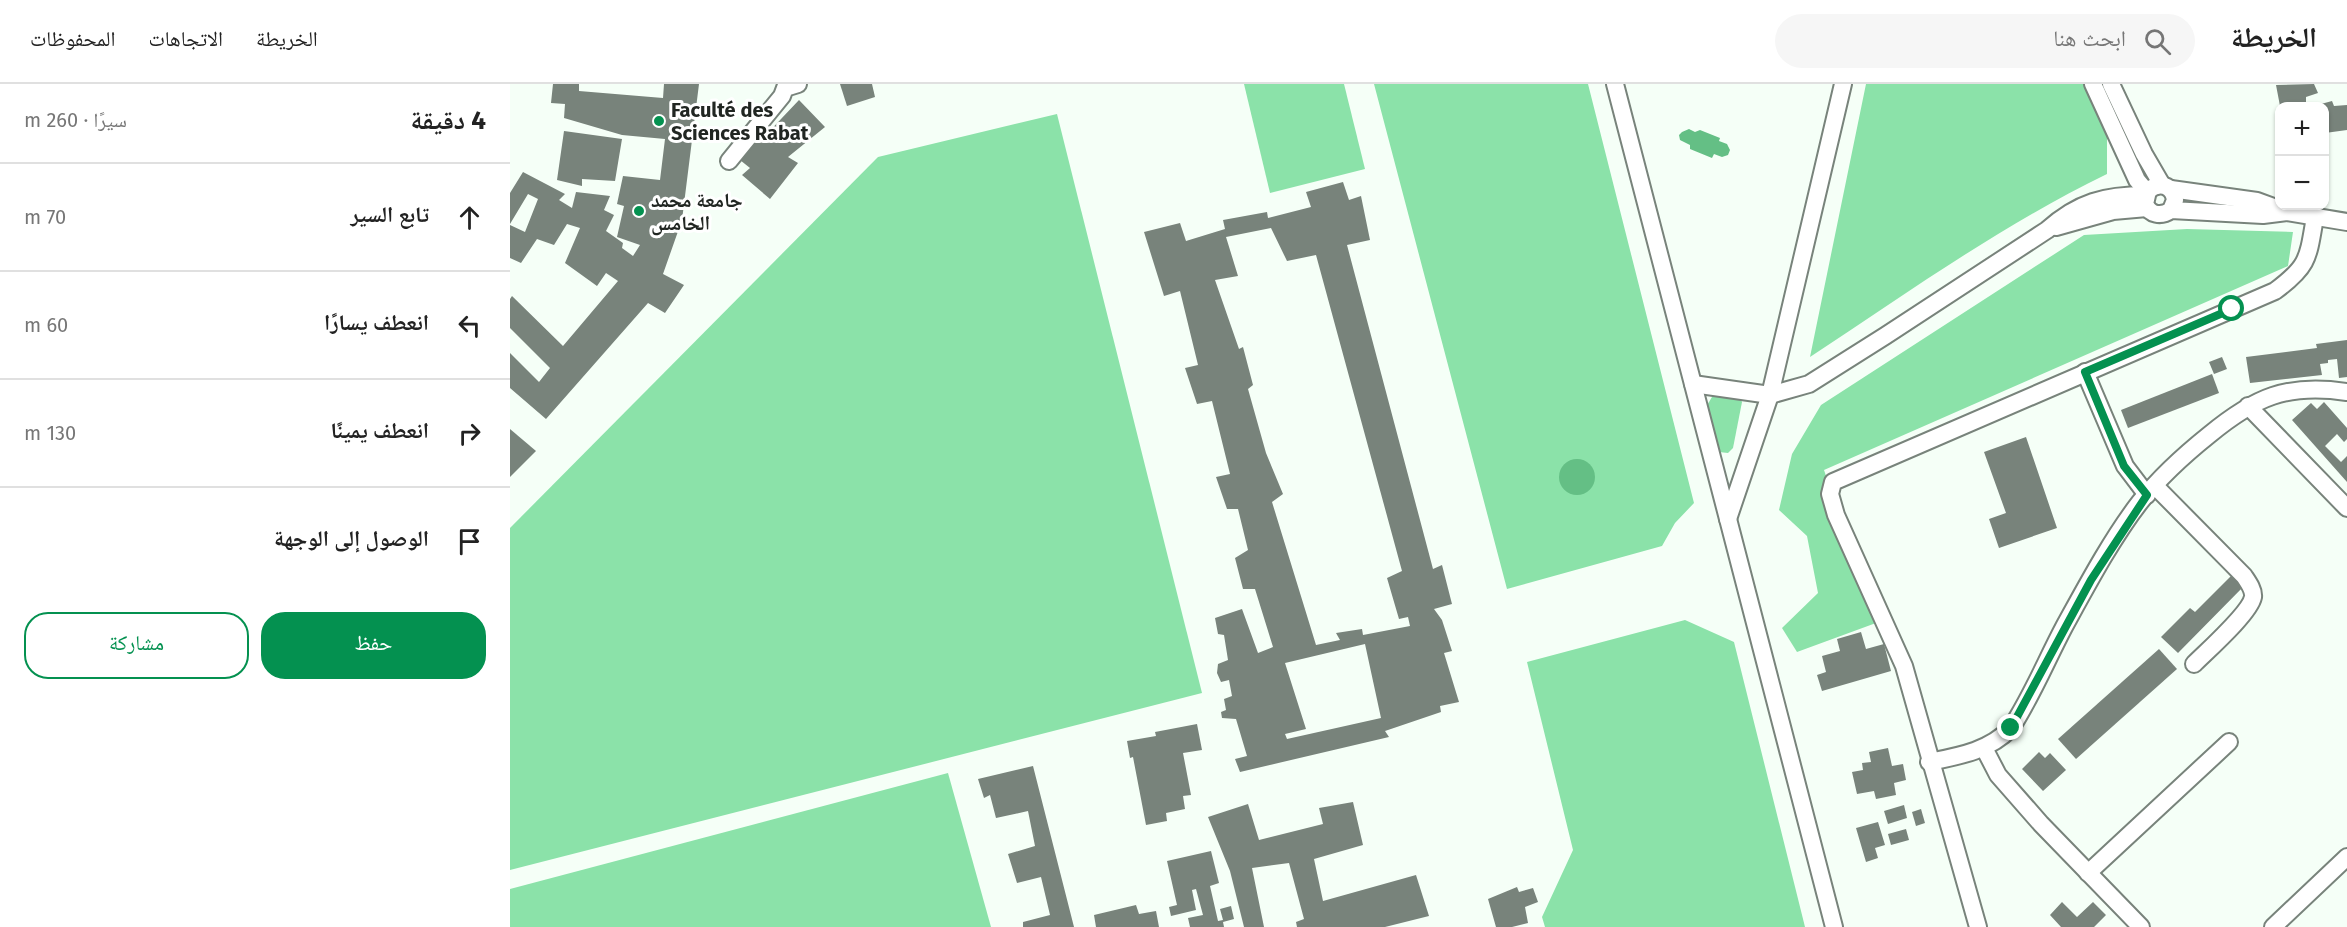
<!DOCTYPE html>
<html lang="ar">
<head>
<meta charset="utf-8">
<style>
	:root { --surface:#fff; --page:#f6f6f6; --text:#222; --muted:#767676; --line:#e0e0e0; --accent:#049150 }
	body { margin:0; font-family:"Fira Sans","Noto Naskh Arabic",sans-serif; background:var(--page); color:var(--text); direction:rtl }
	.controls { position:absolute; right:18px; top:18px; display:grid; overflow:hidden; border-radius:12px; box-shadow:0 2px 4px #0004 }
	.controls button { width:54px; height:54px; display:grid; place-items:center; padding:0; border:0; border-bottom:2px solid var(--line); background:var(--surface); color:var(--text); font:30px sans-serif }
	.stop { position:absolute; width:18px; height:18px; margin:-14px; border:4px solid #049150; border-radius:50%; background:#fff }
	.stop.end { background:#049150; border-color:#fff; box-shadow:0 2px 6px #0008 }
	.list { margin:0; padding:0; list-style:none }
	h2 { display:flex; justify-content:space-between; align-items:center; height:78px; margin:0; padding:0 24px; font-size:26px }
	h2 small { font-size:20px; font-weight:400; color:var(--muted) }
	.list li { display:grid; grid-template-columns:39px 1fr auto; gap:18px; align-items:center; box-sizing:border-box; height:108px; padding:0 24px; border-top:2px solid var(--line) }
	.list b { display:block; font-size:22px; white-space:nowrap }
	.list em { font-size:20px; font-style:normal; color:var(--muted) }
	.actions { display:flex; gap:12px; padding:18px 24px }
	.actions a { flex:1; padding:14px 0; border:2px solid var(--accent); border-radius:24px; text-align:center; font-size:21px; color:var(--accent) }
	.actions .main { background:var(--accent); color:#fff }
	.icon { flex:none; width:33px; height:33px; fill:none; stroke:currentColor; stroke-width:2; stroke-linecap:round; stroke-linejoin:round }
	.map { position:relative; flex:none; width:1837px; height:843px; overflow:hidden; direction:ltr }
	header { display:flex; align-items:center; gap:36px; box-sizing:border-box; height:84px; padding:0 30px; background:var(--surface); border-bottom:2px solid var(--line) }
	header strong { font-size:28px }
	nav { display:flex; gap:33px; margin-inline-start:auto; font-size:21px }
	.search { width:420px; height:54px; background:var(--page); display:flex; align-items:center; gap:15px; box-sizing:border-box; padding:0 21px; border-radius:33px; color:var(--muted); font-size:22px }
	main { display:flex }
	aside { flex:1; background:var(--surface) }
	.map>svg:first-child { display:block }
</style>
</head>
<body>
<header>
<strong>الخريطة</strong>
<div class="search"><svg class="icon" aria-label="search" viewBox="0 0 24 24"><circle cx="10" cy="10" r="6"/><path d="M15 15l6 6"/></svg>ابحث هنا</div>
<nav><a>الخريطة</a><a>الاتجاهات</a><a>المحفوظات</a></nav>
</header>
<main>
<div class="map">
<svg width="1837" height="843" viewBox="0 0 1837 843">
	<rect width="100%" height="100%" fill="#f5fff7"/>
	<g fill="#8be2a9">
		<polygon points="734,0 834,0 855,85 760,109"/>
		<polygon points="864,0 1078,0 1184,419 1165,439 1152,462 997,505"/>
		<path d="M 1356,0 L 1577,0 L 1597,51 L 1597,90 C 1492,141 1397,209 1300,273 Z"/>
		<polygon points="547,30 692,609 0,786 0,444 368,73"/>
		<polygon points="1677,145 1783,148 1778,182 1314,386 1366,539 1287,568 1272,544 1308,509 1297,452 1269,426 1282,370 1311,321 1574,151"/>
		<polygon points="1202,313 1227,313 1230,314 1232,318 1223,364 1218,369 1209,368 1207,364 1196,323"/>
		<polygon points="1175,536 1224,558 1295,843 1035,843 1032,833 1063,766 1017,578"/>
		<polygon points="438,689 481,843 0,843 0,805"/>
	</g>
	<g fill="#64bf85">
		<polygon points="1179,45 1185,48 1190,46 1210,54 1209,57 1217,60 1220,66 1218,71 1212,73 1204,70 1202,74 1180,65 1180,61 1170,56 1169,51 1172,48"/>
		<circle cx="1067" cy="393" r="18"/>
	</g>
	<g fill="#78837b" fill-rule="evenodd">
		<polygon points="43,0 69,0 69,7 153,14 154,0 189,0 172,136 153,190 174,201 155,229 138,219 36,335 0,304 0,269 29,298 40,284 0,244 0,215 2,212 53,262 108,197 96,189 87,202 55,179 70,144 57,140 44,161 27,155 11,179 0,174 0,141 15,148 28,115 18,110 0,140 0,109 13,88 55,110 49,116 62,124 66,108 100,112 94,126 104,131 96,147 113,159 112,164 123,172 130,161 107,153 114,122 107,120 113,92 150,96 155,55 112,51 54,34 55,20 41,19"/>
		<polygon points="330,0 362,0 365,13 337,22"/>
		<polygon points="1804,0 1808,9 1796,13 1796,22 1770,22 1766,1"/>
		<polygon points="289,16 315,43 278,73 288,79 260,115 232,91 240,84 230,76 249,50 253,54"/>
		<polygon points="1822,17 1824,22 1837,21 1837,46 1815,49 1815,22 1811,22 1811,20"/>
		<polygon points="54,47 112,55 105,97 72,95 72,102 47,96"/>
		<path d="M 833,98 L 839,116 L 851,112 L 860,156 L 837,161 L 923,485 L 932,481 L 942,520 L 924,525 L 932,536 L 942,567 L 934,569 L 949,618 L 930,622 L 931,628 L 875,647 L 879,653 L 730,688 L 725,675 L 737,672 L 726,635 L 712,634 L 711,628 L 716,626 L 714,615 L 722,612 L 719,596 L 711,598 L 707,589 L 708,580 L 718,576 L 714,551 L 708,550 L 705,534 L 732,525 L 748,569 L 763,563 L 745,505 L 733,505 L 725,474 L 738,466 L 728,425 L 717,425 L 706,393 L 720,390 L 702,317 L 687,320 L 675,284 L 688,281 L 670,207 L 654,212 L 634,148 L 670,139 L 676,157 L 715,145 L 713,136 L 757,128 L 758,134 L 801,123 L 796,108 ZM 761,144 L 777,177 L 806,171 L 892,487 L 877,494 L 889,535 L 898,533 L 900,542 L 853,551 L 852,545 L 826,549 L 830,556 L 806,561 L 762,418 L 773,410 L 756,369 L 738,305 L 743,301 L 733,263 L 729,265 L 705,196 L 728,192 L 716,153 ZM 855,560 L 871,634 L 777,655 L 775,650 L 796,645 L 775,579 Z"/>
		<polygon points="1837,256 1837,293 1829,294 1827,275 1818,276 1818,279 1810,280 1812,291 1740,299 1736,273 1807,264 1806,260"/>
		<polygon points="1712,273 1717,285 1704,290 1699,278"/>
		<polygon points="1702,290 1709,309 1618,344 1611,326"/>
		<polygon points="1814,318 1837,344 1837,355 1834,358 1827,350 1815,362 1831,378 1837,372 1837,398 1782,336 1801,319 1807,325"/>
		<polygon points="0,345 26,367 0,393"/>
		<polygon points="1516,353 1547,444 1489,464 1479,435 1496,429 1474,368"/>
		<polygon points="1724,489 1735,501 1668,569 1651,553 1680,524 1685,528"/>
		<polygon points="1351,548 1356,565 1374,560 1381,587 1312,607 1307,591 1316,588 1312,572 1330,567 1327,555"/>
		<polygon points="1649,565 1667,585 1566,675 1548,655"/>
		<polygon points="687,640 692,666 673,669 681,711 673,712 675,725 656,729 657,737 636,741 623,673 620,674 617,657 646,652 645,648"/>
		<polygon points="1378,664 1382,682 1393,680 1396,696 1384,699 1386,711 1366,715 1364,707 1347,710 1342,688 1353,686 1352,679 1361,678 1359,668"/>
		<polygon points="1529,668 1535,674 1540,669 1556,686 1533,707 1512,685"/>
		<polygon points="523,682 564,843 513,843 513,838 540,831 531,793 507,799 498,770 525,762 518,727 486,734 480,711 474,714 468,695"/>
		<polygon points="843,718 853,761 804,775 813,817 906,791 919,832 875,843 787,843 786,838 794,835 779,779 742,784 754,843 734,843 720,787 698,733 738,720 749,756 813,740 809,724"/>
		<polygon points="1394,721 1397,734 1378,740 1374,727"/>
		<polygon points="1411,725 1415,739 1406,742 1402,728"/>
		<polygon points="1368,738 1375,761 1365,764 1368,774 1356,778 1346,744"/>
		<polygon points="1396,745 1399,756 1381,761 1378,750"/>
		<polygon points="701,767 709,799 700,802 708,837 713,836 710,825 721,822 724,835 713,838 714,843 680,843 678,834 693,831 686,805 682,806 686,826 661,832 659,823 667,821 657,777"/>
		<polygon points="1007,803 1009,808 1023,804 1028,818 1015,823 1018,839 1002,843 986,843 978,815"/>
		<polygon points="1552,818 1567,833 1583,818 1596,831 1584,843 1551,843 1540,831"/>
		<polygon points="626,821 629,830 646,827 649,843 586,843 584,831"/>
	</g>
	<g fill="none" stroke-linecap="round" stroke-linejoin="round">
		<defs>
			<g id="minor">
				<polyline points="1105,0 1324,843"/>
				<polyline points="1583,0 1627,96 1637,108"/>
				<polyline points="1601,0 1634,70 1652,101"/>
				<polyline points="219,77 272,12 275,4 288,0"/>
				<polyline points="1661,105 1747,117 1777,128 1837,138"/>
				<path d="M 1661,126 L 1665,116 C 1663,101 1649,97 1638,107 L 1635,120 C 1640,131 1651,133 1661,126 L 1753,131 L 1777,128"/>
				<polyline points="1546,143 1603,127 1637,124"/>
				<polyline points="1575,288 1615,382 1637,411"/>
				<path d="M 1183,300 L 1260,311 L 1299,300 L 1375,252 L 1537,146 C 1568,118 1595,111 1636,111"/>
				<polyline points="1738,322 1837,424"/>
				<path d="M 1645,402 L 1734,492 C 1738,498 1744,506 1743,513 C 1740,529 1697,567 1684,580"/>
				<polyline points="1218,435 1260,311 1333,0"/>
				<polyline points="1474,664 1488,691 1531,740 1631,843"/>
				<path d="M 1419,678 C 1449,672 1479,667 1501,644 C 1522,612 1536,577 1554,543 C 1576,503 1602,454 1630,418 C 1650,393 1674,371 1699,351 C 1745,313 1777,299 1837,308"/>
				<polyline points="1578,789 1719,658"/>
				<path d="M 1468,843 L 1394,582 L 1326,431 L 1320,410 L 1323,398 L 1765,207 C 1799,182 1798,174 1805,133"/>
				<polyline points="1763,843 1837,773"/>
			</g>
		</defs>
		<use href="#minor" stroke="#78837b" stroke-width="20"/>
		<use href="#minor" stroke="#fff" stroke-width="16"/>
	</g>
	<g fill="none" stroke-linecap="round" stroke-linejoin="round">
		<polyline stroke="#049150" stroke-width="8" points="1501,644 1581,496 1637,411 1614,382 1575,288 1722,225"/>
	</g>
	<g fill="#049150" stroke="#fff" stroke-width="2">
		<circle cx="149" cy="37" r="6"/>
		<circle cx="129" cy="127" r="6"/>
	</g>
	<g text-anchor="middle" dominant-baseline="central" stroke-width="6" stroke-linejoin="round" paint-order="stroke">
		<g font-size="20" font-weight="bold" fill="#212622" stroke="#fff" text-anchor="start">
			<text x="161" y="26">Faculté des<tspan x="161" dy="23">Sciences Rabat</tspan></text>
			<text x="141" y="116">جامعة محمد<tspan x="141" dy="23">الخامس</tspan></text>
		</g>
	</g>
</svg>
<div class="controls">
<button>+</button>
<button>−</button>
</div>
<div class="stop" style="left:1722px;top:225px"></div>
<div class="stop end" style="left:1501px;top:644px"></div>
</div>
<aside>
<h2>4 دقيقة<small>سيرًا · 260 m</small></h2>
<ul class="list">
<li><svg class="icon" aria-label="ahead" viewBox="0 0 24 24"><path d="M12 20V5M6 11l6-6 6 6"/></svg><div><b>تابع السير</b></div><em>70 m</em></li>
<li><svg class="icon" aria-label="left" viewBox="0 0 24 24"><path d="M17 20v-9H6M10 6l-5 5 5 5"/></svg><div><b>انعطف يسارًا</b></div><em>60 m</em></li>
<li><svg class="icon" aria-label="right" viewBox="0 0 24 24"><path d="M7 20v-9h11M14 6l5 5-5 5"/></svg><div><b>انعطف يمينًا</b></div><em>130 m</em></li>
<li><svg class="icon" aria-label="arrive" viewBox="0 0 24 24"><path d="M6 21V4h12l-3 4 3 4H6"/></svg><div><b>الوصول إلى الوجهة</b></div></li>
</ul>
<div class="actions"><a class="main">حفظ</a><a>مشاركة</a></div>
</aside>
</main>
</body>
</html>
